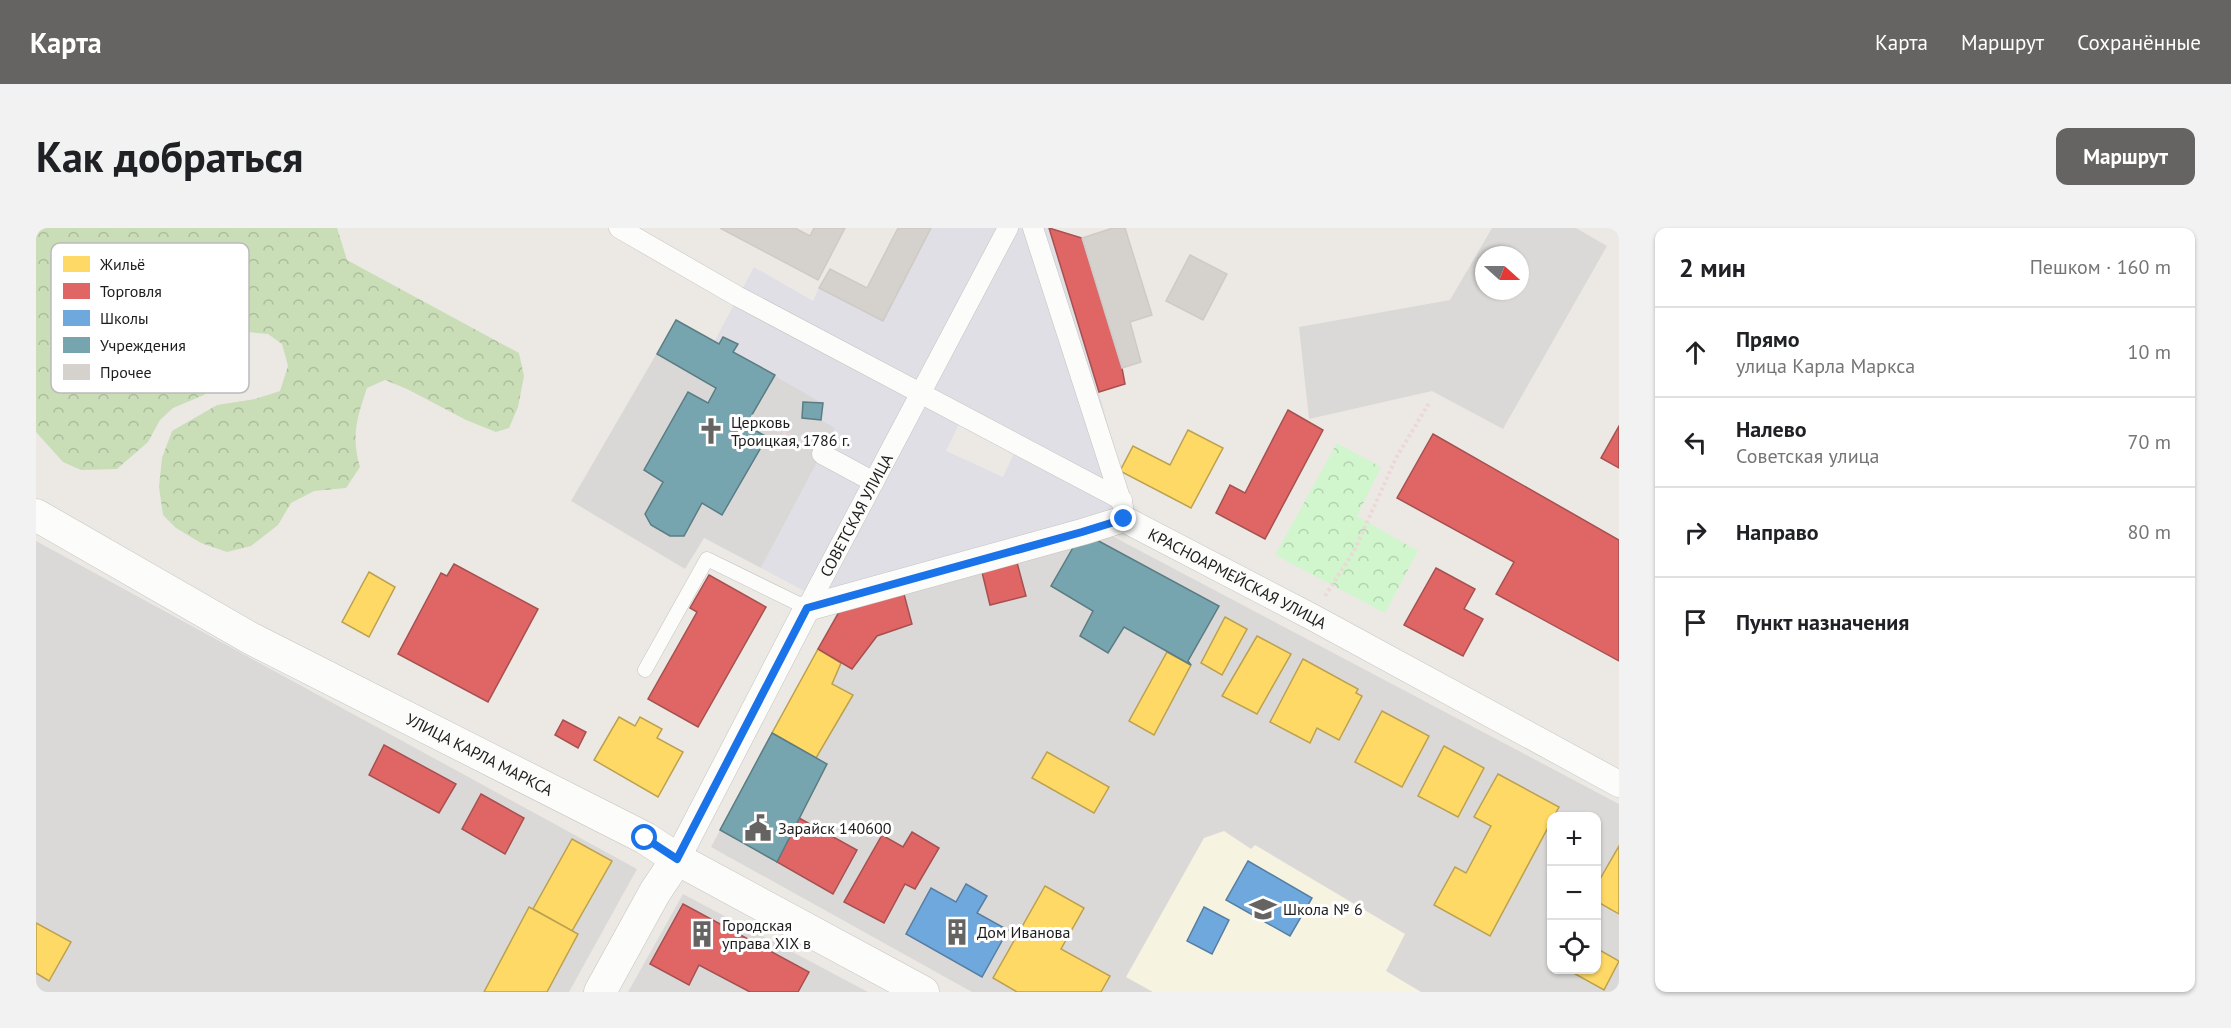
<!DOCTYPE html>
<html lang="ru">
<head>
<meta charset="utf-8">
<style>
	:root { --surface:#fff; --page:#f2f2f2; --text:#202124; --muted:#757577; --line:#e0e0e0; --accent:#656463 }
	body { margin:0; font-family:"PT Sans",sans-serif; background:var(--page); color:var(--text) }
	.controls { position:absolute; right:18px; bottom:18px; display:grid; overflow:hidden; border-radius:12px; box-shadow:0 2px 4px #0004 }
	.controls button { width:54px; height:54px; display:grid; place-items:center; padding:0; border:0; border-bottom:2px solid var(--line); background:var(--surface); color:var(--text); font:30px sans-serif }
	.compass { position:absolute; left:1439px; top:18px; width:54px; height:54px; border-radius:50%; background:var(--surface); box-shadow:0 2px 4px #0004; rotate:111deg }
	.stop { position:absolute; width:18px; height:18px; margin:-14px; border:4px solid #1a73e8; border-radius:50%; background:#fff }
	.stop.end { background:#1a73e8; border-color:#fff; box-shadow:0 2px 6px #0008 }
	.list { margin:0; padding:0; list-style:none }
	h2 { display:flex; justify-content:space-between; align-items:center; height:78px; margin:0; padding:0 24px; font-size:26px }
	h2 small { font-size:20px; font-weight:400; color:var(--muted) }
	.list li { display:grid; grid-template-columns:39px 1fr auto; gap:18px; align-items:center; box-sizing:border-box; height:90px; padding:0 24px; border-top:2px solid var(--line) }
	.list b { display:block; font-size:22px; white-space:nowrap }
	.list p { margin:0; font-size:20px; white-space:nowrap; color:var(--muted) }
	.list em { font-size:20px; font-style:normal; color:var(--muted) }
	.icon { flex:none; width:33px; height:33px; fill:none; stroke:currentColor; stroke-width:2; stroke-linecap:round; stroke-linejoin:round }
	.map { position:relative; flex:none; width:1583px; height:764px; overflow:hidden; border-radius:12px }
	header { display:flex; align-items:center; gap:36px; box-sizing:border-box; height:84px; padding:0 30px; background:var(--accent); color:#fff }
	header strong { font-size:28px }
	nav { display:flex; gap:33px; margin-inline-start:auto; font-size:21px }
	.intro { display:flex; align-items:center; justify-content:space-between; box-sizing:border-box; height:144px; padding:0 36px }
	h1 { margin:0; font-size:42px }
	.button { padding:15px 27px; border-radius:12px; background:var(--accent); color:#fff; font-size:21px; font-weight:700 }
	main { display:flex; gap:36px; padding:0 36px }
	aside { flex:1; background:var(--surface); border-radius:12px; box-shadow:0 2px 4px #0004 }
	.map>svg:first-child { display:block }
</style>
</head>
<body>
<header>
<strong>Карта</strong>
<nav><a>Карта</a><a>Маршрут</a><a>Сохранённые</a></nav>
</header>
<div class="intro"><h1>Как добраться</h1><a class="button">Маршрут</a></div>
<main>
<div class="map">
<svg width="1583" height="764" viewBox="0 0 1583 764">
	<defs>
		<pattern id="forest-crowns" width="20" height="18" patternUnits="userSpaceOnUse" patternTransform="scale(1.5)"><rect width="20" height="18" fill="#c9ddb7"/><path d="M2 6a3 3 0 1 1 6 0M12 15a3 3 0 1 1 6 0" fill="none" stroke="#acbd9d"/></pattern>
		<pattern id="park-crowns" width="20" height="18" patternUnits="userSpaceOnUse" patternTransform="scale(1.5)"><rect width="20" height="18" fill="#d1f5cd"/><path d="M2 6a3 3 0 1 1 6 0M12 15a3 3 0 1 1 6 0" fill="none" stroke="#b3d2b0"/></pattern>
	</defs>
	<rect width="100%" height="100%" fill="#ece9e5"/>
	<g fill="#dbd9d7" fill-rule="evenodd">
		<path d="M 1061,300 L 1583,576 L 1583,764 L 936,764 L 675,619 L 810,368 ZM 1516,588 L 1560,588 L 1560,742 L 1516,742 Z"/>
		<polygon points="0,313 601,641 533,764 0,764"/>
		<polygon points="647,666 832,764 592,764"/>
	</g>
	<polygon fill="#f6f3e0" points="1188,603 1215,621 1219,617 1369,706 1350,743 1385,764 1117,764 1090,749 1168,610"/>
	<polygon fill="#dad8d7" points="640,92 683,116 687,109 702,116 698,124 787,175 800,200 725,340 668,310 649,341 535,273"/>
	<path fill="url(#forest-crowns)" d="M 0,0 L 301,0 L 311,32 L 483,125 L 488,148 L 482,179 L 473,200 L 460,204 L 430,192 L 371,161 L 349,152 L 331,160 C 321,190 315,208 324,239 L 310,260 L 278,263 L 255,275 L 242,297 L 215,318 L 191,324 L 165,315 L 140,300 L 127,287 L 123,259 L 126,230 L 136,203 L 181,177 L 219,171 L 244,163 L 252,138 L 246,116 L 232,106 L 211,104 L 195,114 L 184,148 L 168,167 L 137,180 L 124,192 L 112,214 L 81,241 L 45,242 L 27,234 L 0,204 Z"/>
	<polygon fill="url(#park-crowns)" points="1301,215 1345,239 1321,288 1382,323 1349,385 1239,327"/>
	<path fill="#dad9d7" fill-rule="evenodd" d="M 1456,0 L 1540,0 L 1571,18 L 1467,201 L 1396,163 L 1273,191 L 1263,99 L 1414,72 ZM 1448,27 L 1484,27 L 1484,63 L 1448,63 Z"/>
	<path fill="#e0dfe5" fill-rule="evenodd" d="M 895,0 L 1013,0 L 1063,164 L 1084,243 L 1088,291 L 791,375 L 725,340 L 799,200 L 785,192 L 786,175 L 697,124 L 701,116 L 687,109 L 683,116 L 678,114 L 718,39 L 777,73 L 783,60 L 847,92 ZM 924,194 L 980,221 L 967,249 L 910,223 Z"/>
	<g fill="#ffd966" stroke="#bba150" stroke-width="1.5">
		<polygon points="1152,202 1187,220 1155,280 1084,243 1097,218 1134,237"/>
		<polygon points="333,344 359,359 333,409 306,394"/>
		<polygon points="1189,389 1211,401 1186,447 1165,435"/>
		<polygon points="1221,408 1255,426 1221,486 1186,468"/>
		<polygon points="782,421 805,435 796,456 817,467 780,530 736,505"/>
		<polygon points="1131,424 1155,437 1118,507 1093,493"/>
		<polygon points="1267,431 1322,461 1320,465 1326,468 1303,512 1281,500 1274,515 1234,494"/>
		<polygon points="1346,483 1393,508 1366,559 1319,534"/>
		<polygon points="583,489 599,498 604,489 626,501 621,510 647,524 622,569 558,532"/>
		<polygon points="1408,518 1448,540 1422,589 1382,568"/>
		<polygon points="1011,524 1073,559 1058,585 996,550"/>
		<polygon points="1462,546 1523,579 1518,588 1516,588 1516,592 1454,708 1398,677 1419,639 1430,645 1455,598 1438,589"/>
		<polygon points="536,611 576,633 536,703 497,681"/>
		<polygon points="1583,618 1583,686 1560,673 1560,658"/>
		<polygon points="1009,658 1048,680 1025,721 1074,748 1065,764 981,764 957,750"/>
		<polygon points="493,679 542,706 511,764 448,764"/>
		<polygon points="0,695 35,714 13,753 0,745"/>
		<polygon points="1560,720 1583,733 1568,762 1532,742 1560,742"/>
	</g>
	<g fill="#e06666" stroke="#a65050" stroke-width="1.5">
		<polygon points="1013,0 1046,10 1086,140 1089,156 1063,164"/>
		<polygon points="1252,182 1287,202 1229,311 1180,285 1194,257 1209,265"/>
		<polygon points="1583,198 1583,240 1565,230"/>
		<polygon points="1397,206 1583,312 1583,433 1460,366 1478,334 1361,270"/>
		<polygon points="980,331 990,368 954,377 945,340"/>
		<polygon points="418,336 502,381 452,474 362,426 405,345 411,348"/>
		<polygon points="1400,340 1439,361 1428,381 1447,391 1427,428 1368,397"/>
		<polygon points="673,347 730,379 662,499 612,471 661,384 654,380"/>
		<polygon points="865,355 876,396 841,408 816,441 782,421 811,370"/>
		<polygon points="527,492 550,504 542,520 519,507"/>
		<polygon points="348,517 420,556 403,585 333,547"/>
		<polygon points="445,566 488,590 469,626 426,601"/>
		<polygon points="763,590 821,622 797,666 741,634"/>
		<polygon points="876,604 903,620 879,661 869,656 848,695 808,674 846,607 867,619"/>
		<polygon points="647,676 773,744 762,764 714,764 663,737 653,757 614,736"/>
	</g>
	<g fill="#6fa8dc" stroke="#567ea3" stroke-width="1.5">
		<polygon points="1212,633 1276,670 1254,708 1190,672"/>
		<polygon points="930,656 951,668 941,685 972,702 946,749 870,706 895,660 920,674"/>
		<polygon points="1168,679 1193,692 1176,726 1151,713"/>
	</g>
	<g fill="#76a5af" stroke="#5b7c83" stroke-width="1.5">
		<polygon points="640,92 683,116 687,109 702,116 697,124 739,147 710,197 731,209 686,287 666,275 648,308 634,308 615,297 609,286 627,254 608,242 652,164 672,175 680,160 621,126"/>
		<polygon points="767,174 787,175 785,192 766,190"/>
		<polygon points="1046,304 1183,378 1152,433 1155,437 1088,399 1072,425 1044,408 1057,383 1015,358"/>
		<polygon points="736,505 791,536 741,634 684,602"/>
	</g>
	<g fill="#d5d1cd" stroke="#cfcac6" stroke-width="1.5">
		<polygon points="684,0 759,0 774,8 778,0 809,0 782,52"/>
		<polygon points="862,0 895,0 847,93 783,60 794,41 831,60"/>
		<polygon points="1077,0 1089,0 1116,87 1094,94 1105,134 1086,140 1046,10"/>
		<polygon points="1154,27 1191,46 1167,92 1130,73"/>
	</g>
	<g fill="none" stroke-linecap="round" stroke-linejoin="round">
		<defs>
			<polyline id="service" points="609,442 671,331 771,380"/>
			<g id="pedestrian">
				<polyline points="583,0 701,68 1086,272"/>
				<polyline points="997,0 1087,279"/>
				<polyline points="786,226 838,254"/>
				<path id="s1" d="M 771,380 L 972,0"/>
			</g>
			<g id="minor">
				<path id="s2" d="M 641,631 L 771,380 L 1046,304 L 1088,291 L 1276,389 L 1583,556"/>
			</g>
			<g id="tertiary">
				<path id="s3" d="M 0,287 L 214,410 L 609,610 L 641,631 L 887,764"/>
				<polyline points="564,764 619,664 641,631"/>
			</g>
		</defs>
		<use href="#service" stroke="#c4c3c1" stroke-width="15"/>
		<use href="#pedestrian" stroke="#c4c3c1" stroke-width="21"/>
		<use href="#minor" stroke="#c4c3c1" stroke-width="27"/>
		<use href="#tertiary" stroke="#c4c3c1" stroke-width="33"/>
		<g stroke="#ebd8d7" stroke-width="4" stroke-dasharray="3 3" stroke-linecap="butt">
			<polyline points="715,188 768,216"/>
			<polyline points="1289,368 1318,323 1360,230 1393,175"/>
		</g>
		<use href="#service" stroke="#fcfcfb" stroke-width="14"/>
		<use href="#pedestrian" stroke="#fcfcfb" stroke-width="20"/>
		<use href="#minor" stroke="#fcfcfb" stroke-width="26"/>
		<use href="#tertiary" stroke="#fcfcfb" stroke-width="32"/>
	</g>
	<g fill="none" stroke-linecap="round" stroke-linejoin="round">
		<polyline stroke="#1a73e8" stroke-width="8" points="609,610 641,631 771,380 1046,304 1088,291"/>
	</g>
	<defs>
		<symbol id="church-bare" viewBox="-9 -9 18 18"><path d="M-1.2-6h2.4v3.5h3.3v2.4h-3.3V6h-2.4V-.1h-3.3v-2.4h3.3Z" fill="#656463" stroke="#fff" stroke-width="2.5" paint-order="stroke"/></symbol>
		<symbol id="civic-bare" viewBox="-9 -9 18 18"><path d="M-.6-6.5H3V-4.5H.6V-3L4-1V1h2V6H-6V1h2V-1L-.6-3ZM-1.2 2.5V6h2.4V2.5Z" fill="#656463" stroke="#fff" stroke-width="2.5" paint-order="stroke"/></symbol>
		<symbol id="school-bare" viewBox="-9 -9 18 18"><path d="M0-5L7-2L0 1L-7-2ZM-4 1L0 2.5L4 1V4Q0 6-4 4Z" fill="#656463" stroke="#fff" stroke-width="2.5" paint-order="stroke"/></symbol>
		<symbol id="building-bare" viewBox="-9 -9 18 18"><path d="M-4-6H4V6H1V3H-1V6H-4ZM-2.5-4.3h1.7v1.8h-1.7ZM.8-4.3h1.7v1.8H.8ZM-2.5-1h1.7V.8h-1.7ZM.8-1h1.7V.8H.8Z" fill="#656463" stroke="#fff" stroke-width="2.5" paint-order="stroke"/></symbol>
	</defs>
	<g fill-rule="evenodd">
		<use href="#church-bare" x="656" y="184" width="38" height="38"/>
		<use href="#civic-bare" x="703" y="581" width="38" height="38"/>
		<use href="#school-bare" x="1208" y="662" width="38" height="38"/>
		<use href="#building-bare" x="902" y="685" width="38" height="38"/>
		<use href="#building-bare" x="647" y="687" width="38" height="38"/>
	</g>
	<g text-anchor="middle" dominant-baseline="central" stroke-width="6" stroke-linejoin="round" paint-order="stroke">
		<g font-size="16" fill="#1d1d1d" stroke="#fff" text-anchor="start">
			<text x="695" y="194">Церковь<tspan x="695" dy="18">Троицкая, 1786 г.</tspan></text>
			<text x="742" y="600">Зарайск 140600</text>
			<text x="1247" y="681">Школа № 6</text>
			<text x="686" y="697">Городская<tspan x="686" dy="18">управа XIX в</tspan></text>
			<text x="941" y="704">Дом Иванова</text>
		</g>
		<g font-size="16" fill="#1d1d1d" stroke="#fff">
			<text stroke="none"><textPath href="#s1" startOffset="105">СОВЕТСКАЯ УЛИЦА</textPath></text>
			<text stroke="none"><textPath href="#s2" startOffset="740">КРАСНОАРМЕЙСКАЯ УЛИЦА</textPath></text>
			<text stroke="none"><textPath href="#s3" startOffset="504">УЛИЦА КАРЛА МАРКСА</textPath></text>
		</g>
	</g>
	<rect x="15" y="15" width="198" height="150" rx="9" fill="#fff" stroke="#bbb" stroke-width="1.5"/>
	<rect x="27" y="28" width="27" height="16" fill="#ffd966"/>
	<rect x="27" y="55" width="27" height="16" fill="#e06666"/>
	<rect x="27" y="82" width="27" height="16" fill="#6fa8dc"/>
	<rect x="27" y="109" width="27" height="16" fill="#76a5af"/>
	<rect x="27" y="136" width="27" height="16" fill="#d5d1cd"/>
	<g font-size="16" fill="#1d1d1d">
		<text x="64" y="42">Жильё</text>
		<text x="64" y="69">Торговля</text>
		<text x="64" y="96">Школы</text>
		<text x="64" y="123">Учреждения</text>
		<text x="64" y="150">Прочее</text>
	</g>
</svg>
<div class="controls">
<button>+</button>
<button>−</button>
<button><svg class="icon" aria-label="locate" viewBox="0 0 24 24"><circle cx="12" cy="12" r="6"/><path d="M12 2v4M12 18v4M2 12h4M18 12h4"/></svg></button>
</div>
<svg class="compass" viewBox="-18 -18 36 36"><path d="M0-13l5 13h-10z" fill="#e53935"/><path d="M0 13l5-13h-10z" fill="#757577"/></svg>
<div class="stop" style="left:609px;top:610px"></div>
<div class="stop end" style="left:1088px;top:291px"></div>
</div>
<aside>
<h2>2 мин<small>Пешком · 160 m</small></h2>
<ul class="list">
<li><svg class="icon" aria-label="ahead" viewBox="0 0 24 24"><path d="M12 20V5M6 11l6-6 6 6"/></svg><div><b>Прямо</b><p>улица Карла Маркса</p></div><em>10 m</em></li>
<li><svg class="icon" aria-label="left" viewBox="0 0 24 24"><path d="M17 20v-9H6M10 6l-5 5 5 5"/></svg><div><b>Налево</b><p>Советская улица</p></div><em>70 m</em></li>
<li><svg class="icon" aria-label="right" viewBox="0 0 24 24"><path d="M7 20v-9h11M14 6l5 5-5 5"/></svg><div><b>Направо</b></div><em>80 m</em></li>
<li><svg class="icon" aria-label="arrive" viewBox="0 0 24 24"><path d="M6 21V4h12l-3 4 3 4H6"/></svg><div><b>Пункт назначения</b></div></li>
</ul>
</aside>
</main>
</body>
</html>
